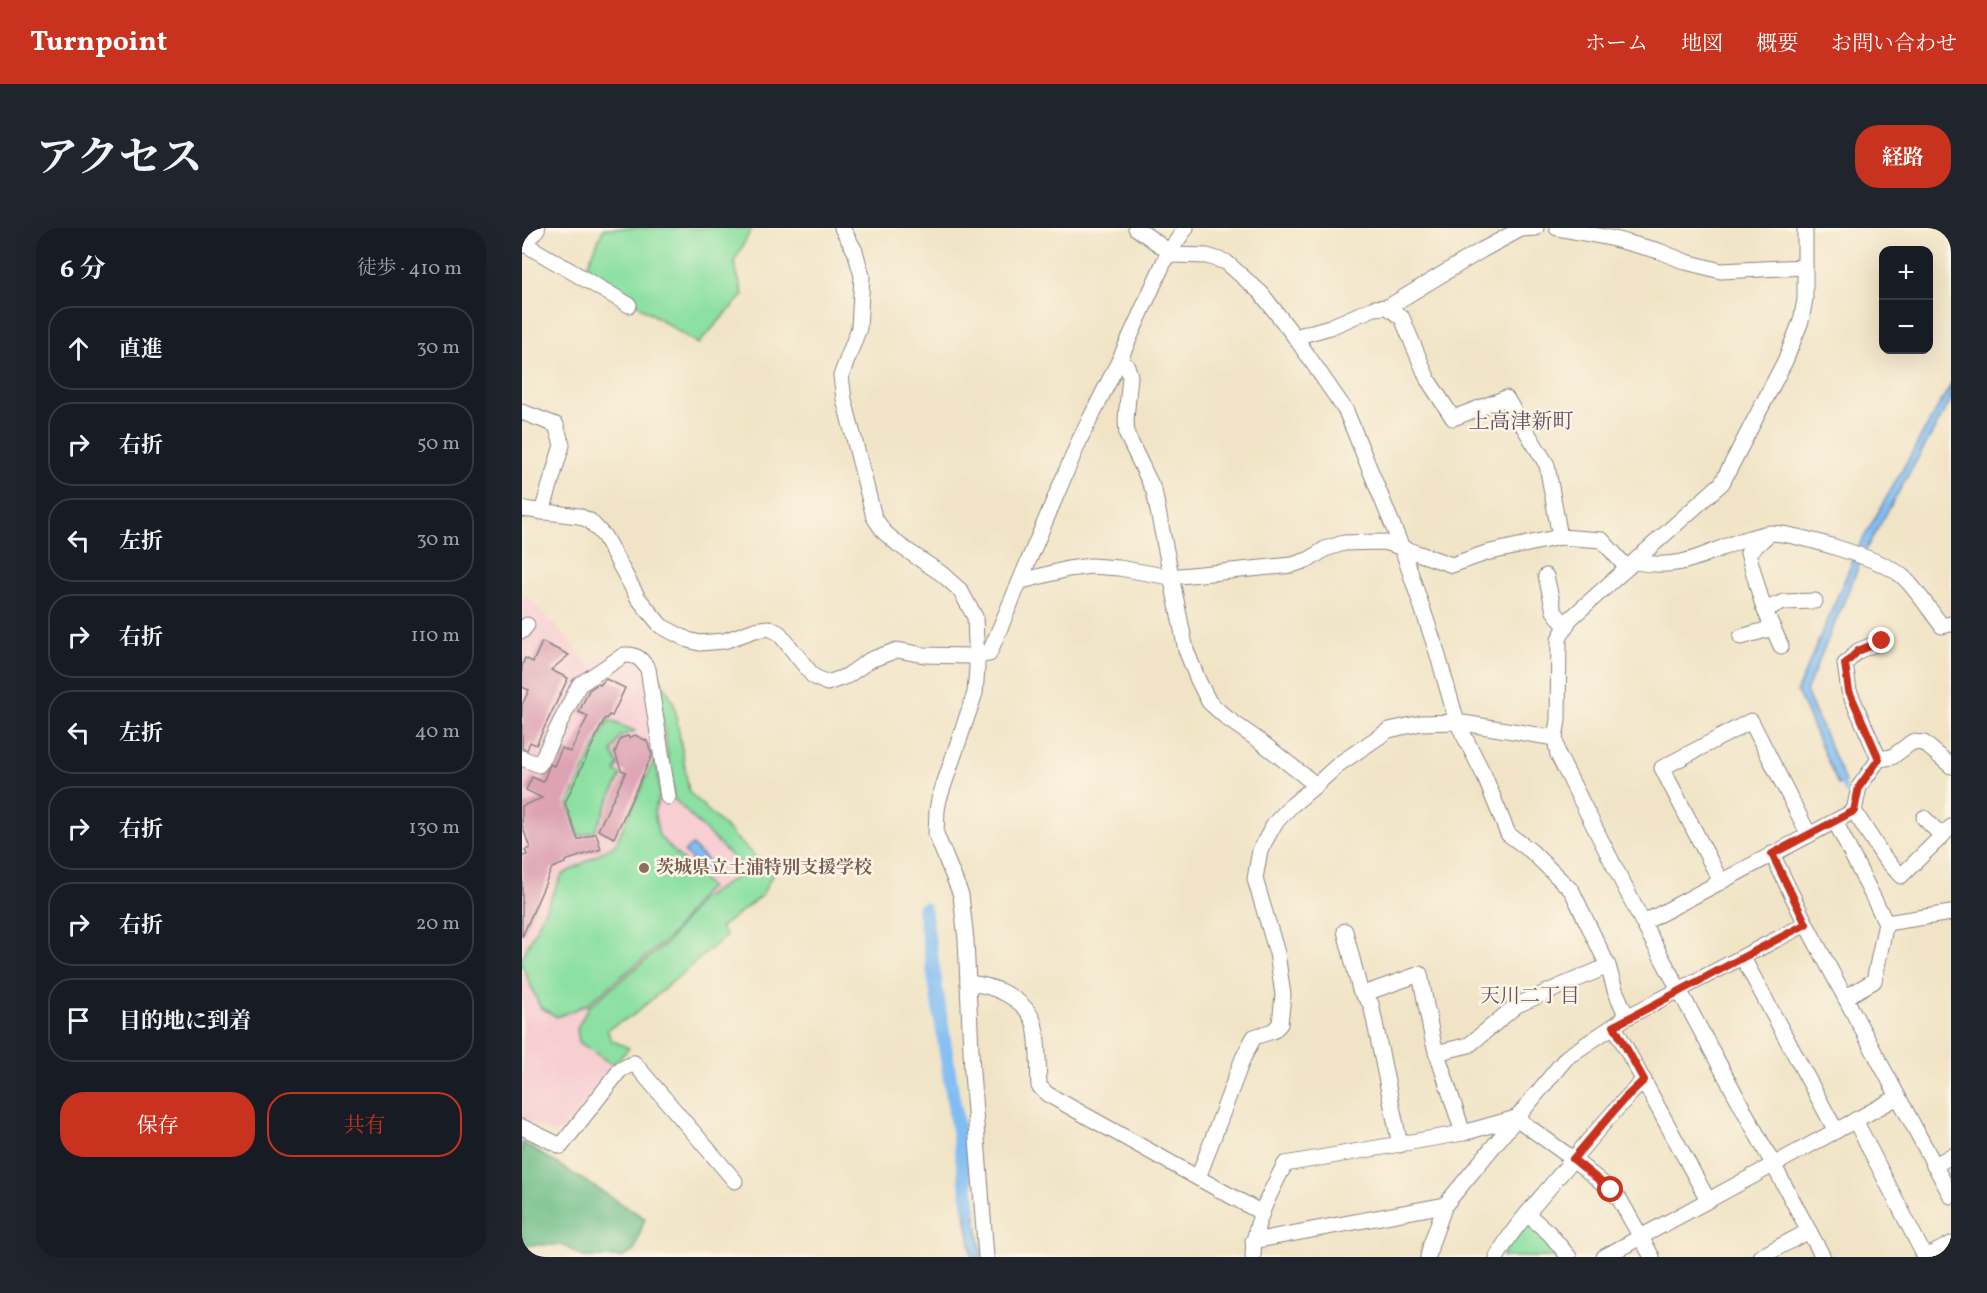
<!DOCTYPE html>
<html lang="ja">
<head>
<meta charset="utf-8">
<style>
	:root { --surface:#171b24; --page:#20242c; --text:#f1f3f6; --muted:#9ea1a6; --line:#363941; --accent:#c8321e }
	body { margin:0; font-family:Vollkorn,"Noto Serif JP",serif; background:var(--page); color:var(--text) }
	.controls { position:absolute; right:18px; top:18px; display:grid; overflow:hidden; border-radius:12px; box-shadow:0 6px 24px #0002 }
	.controls button { width:54px; height:54px; display:grid; place-items:center; padding:0; border:0; border-bottom:2px solid var(--line); background:var(--surface); color:var(--text); font:30px sans-serif }
	.stop { position:absolute; width:18px; height:18px; margin:-14px; border:4px solid #c8321e; border-radius:50%; background:#fff }
	.stop.end { background:#c8321e; border-color:#fff; box-shadow:0 2px 6px #0008 }
	.list { margin:0; padding:0; list-style:none }
	h2 { display:flex; justify-content:space-between; align-items:center; height:78px; margin:0; padding:0 24px; font-size:26px }
	h2 small { font-size:20px; font-weight:400; color:var(--muted) }
	.list li { display:grid; grid-template-columns:39px 1fr auto; gap:18px; align-items:center; box-sizing:border-box; height:84px; margin:0 12px 12px; padding:0 12px; border:2px solid var(--line); border-radius:24px }
	.list b { display:block; font-size:22px; white-space:nowrap }
	.list em { font-size:20px; font-style:normal; color:var(--muted) }
	.actions { display:flex; gap:12px; padding:18px 24px }
	.actions a { flex:1; padding:14px 0; border:2px solid var(--accent); border-radius:24px; text-align:center; font-size:21px; color:var(--accent) }
	.actions .main { background:var(--accent); color:#fff }
	.icon { flex:none; width:33px; height:33px; fill:none; stroke:currentColor; stroke-width:2; stroke-linecap:round; stroke-linejoin:round }
	.map { position:relative; flex:none; width:1429px; height:1029px; overflow:hidden; border-radius:24px }
	header { display:flex; align-items:center; gap:36px; box-sizing:border-box; height:84px; padding:0 30px; background:var(--accent); color:#fff }
	header strong { font-size:28px }
	nav { display:flex; gap:33px; margin-inline-start:auto; font-size:21px }
	.intro { display:flex; align-items:center; justify-content:space-between; box-sizing:border-box; height:144px; padding:0 36px }
	h1 { margin:0; font-size:42px }
	.button { padding:15px 27px; border-radius:24px; background:var(--accent); color:#fff; font-size:21px; font-weight:700 }
	main { display:flex; gap:36px; padding:0 36px }
	aside { flex:1; background:var(--surface); border-radius:24px; box-shadow:0 6px 24px #0002 }
	.map>svg:first-child { display:block }
</style>
</head>
<body>
<header>
<strong>Turnpoint</strong>
<nav><a>ホーム</a><a>地図</a><a>概要</a><a>お問い合わせ</a></nav>
</header>
<div class="intro"><h1>アクセス</h1><a class="button">経路</a></div>
<main>
<aside>
<h2>6 分<small>徒歩 · 410 m</small></h2>
<ul class="list">
<li><svg class="icon" aria-label="ahead" viewBox="0 0 24 24"><path d="M12 20V5M6 11l6-6 6 6"/></svg><div><b>直進</b></div><em>30 m</em></li>
<li><svg class="icon" aria-label="right" viewBox="0 0 24 24"><path d="M7 20v-9h11M14 6l5 5-5 5"/></svg><div><b>右折</b></div><em>50 m</em></li>
<li><svg class="icon" aria-label="left" viewBox="0 0 24 24"><path d="M17 20v-9H6M10 6l-5 5 5 5"/></svg><div><b>左折</b></div><em>30 m</em></li>
<li><svg class="icon" aria-label="right" viewBox="0 0 24 24"><path d="M7 20v-9h11M14 6l5 5-5 5"/></svg><div><b>右折</b></div><em>110 m</em></li>
<li><svg class="icon" aria-label="left" viewBox="0 0 24 24"><path d="M17 20v-9H6M10 6l-5 5 5 5"/></svg><div><b>左折</b></div><em>40 m</em></li>
<li><svg class="icon" aria-label="right" viewBox="0 0 24 24"><path d="M7 20v-9h11M14 6l5 5-5 5"/></svg><div><b>右折</b></div><em>130 m</em></li>
<li><svg class="icon" aria-label="right" viewBox="0 0 24 24"><path d="M7 20v-9h11M14 6l5 5-5 5"/></svg><div><b>右折</b></div><em>20 m</em></li>
<li><svg class="icon" aria-label="arrive" viewBox="0 0 24 24"><path d="M6 21V4h12l-3 4 3 4H6"/></svg><div><b>目的地に到着</b></div></li>
</ul>
<div class="actions"><a class="main">保存</a><a>共有</a></div>
</aside>
<div class="map">
<svg width="1429" height="1029" viewBox="0 0 1429 1029">
	<rect width="100%" height="100%" fill="#fcf5e5"/>
	<filter id="ink" filterUnits="userSpaceOnUse"><feTurbulence type="fractalNoise" baseFrequency=".0167" numOctaves="2"/><feDisplacementMap in="SourceGraphic" scale="12" xChannelSelector="R" yChannelSelector="G"/><feConvolveMatrix kernelMatrix="1 2 1 2 8 2 1 2 1" color-interpolation-filters="sRGB"/></filter>
	<filter id="wash" filterUnits="userSpaceOnUse"><feTurbulence type="fractalNoise" baseFrequency=".008" numOctaves="4" result="noise"/><feDisplacementMap in="SourceGraphic" scale="24" xChannelSelector="R" yChannelSelector="G"/><feGaussianBlur stdDeviation="1.35" result="paint"/><feColorMatrix in="noise" values="0 0 0 0 0 0 0 0 0 0 0 0 0 0 0 0 0 1.4 0 .05"/><feComposite in="paint" operator="in"/></filter>
	<g filter="url(#wash)">
		<rect width="100%" height="100%" fill="#f1e4c6"/>
		<polygon fill="#f7cfd3" points="4,367 32,396 68,437 114,414 152,475 167,564 251,646 240,667 198,700 204,708 110,788 85,801 89,812 107,820 97,829 43,901 30,905 0,891 0,371"/>
		<g fill="#8be0a2" stroke="#56816e" stroke-width="1.5">
			<polygon points="82,0 230,0 212,34 221,67 176,116 63,43"/>
			<polygon points="133,441 152,475 167,564 251,646 240,667 198,700 204,708 110,788 85,801 89,812 107,820 91,837 57,814 55,801 66,779 145,715 178,672 224,643 152,571"/>
			<polygon points="86,492 113,503 98,508 90,524 96,537 93,543 99,547 73,603 57,608 46,576"/>
			<polygon points="134,528 138,567 132,584 137,608 188,660 180,666 147,710 64,777 35,789 18,779 0,737 0,730 40,647 93,617"/>
			<polygon points="1008,994 1042,1029 980,1029 996,1002"/>
		</g>
		<polygon fill="#70be88" stroke="#497062" stroke-width="1.5" points="0,914 123,990 112,1023 102,1029 61,1029 40,1017 8,1017 0,1024"/>
		<g fill="#81bdf3" stroke="#527097" stroke-width="1.5">
			<polygon points="1429,156 1429,172 1344,321 1284,463 1323,554 1316,557 1275,463 1337,318"/>
			<polygon points="170,617 194,642 187,649 162,624"/>
			<polygon points="450,963 460,1029 450,1029 440,965"/>
		</g>
		<g fill="none" stroke-linecap="round" stroke-linejoin="round">
			<polyline stroke="#81bdf3" stroke-width="4" points="1319,553 1323,563"/>
			<polyline stroke="#81bdf3" stroke-width="14" points="402,681 448,981"/>
		</g>
		<g id="blocks">
			<g fill="#dda2b4">
				<polygon points="20,414 47,427 29,442 46,450 14,517 8,514 5,522 0,520 0,477 7,462 0,459 0,438 3,430 11,434"/>
				<polygon points="84,451 103,460 90,488 87,487 85,491 83,490 43,575 56,612 74,605 79,621 43,633 43,635 30,640 0,709 0,628 5,627 3,622 8,620 0,597 0,578 20,570 4,562 10,549 21,554 28,536 32,538 40,520 48,524 66,488 57,484 67,462 76,456 78,457"/>
				<polygon points="113,507 125,513 130,527 92,610 76,602 104,544 99,542 93,524 99,510 106,508 107,510"/>
			</g>
		</g>
	</g>
	<g filter="url(#ink)">
		<use href="#blocks" fill-opacity="0" stroke="#8a8380" stroke-width="1.5"/>
		<g fill="none" stroke-linecap="round" stroke-linejoin="round">
			<defs>
				<g id="minor">
					<polyline points="320,0 333,23 340,48 337,100 319,148 322,171 352,289 362,304 377,317 420,346 438,362 453,389 455,440 453,465 417,571 415,582 414,606 439,667 444,712 450,844 464,1029"/>
					<polyline points="614,0 652,27 685,28 704,34 739,65 773,109 824,183 880,320 914,421 935,494 1033,510"/>
					<polyline points="1035,0 1088,10 1137,23 1164,34 1199,43 1283,39"/>
					<polyline points="1283,0 1283,71 1279,93 1263,133 1200,255 1048,391 1037,411 1036,492 1033,510 1036,527 1121,695 1301,1029"/>
					<polyline points="1,15 107,77"/>
					<polyline points="866,79 960,22 999,1 1014,0"/>
					<polyline points="773,109 808,99 852,80 866,79 880,90 906,152 931,190 984,170 1025,237 1038,309"/>
					<polyline points="597,133 605,138 608,148 604,191 605,207 632,263 664,422 676,452 687,474 706,491 739,514 794,557 817,536 867,502 899,495 935,494 962,547 986,606 1009,623 1050,663 1086,738 1093,762 1105,789"/>
					<polyline points="0,184 34,197 40,217 20,284"/>
					<polyline points="0,281 57,288 68,293 82,308 116,370 139,398 166,412 178,415 202,413 233,402 247,400 257,405 291,448 305,455 325,448 348,432 375,422 402,427 445,428 467,426 558,211 597,133 646,25 664,0"/>
					<polyline points="1246,307 1226,325 1241,378 1259,418"/>
					<path d="M 1113,334 C 1164,343 1182,324 1227,310 C 1234,308 1243,305 1250,305 C 1275,306 1361,331 1380,348 C 1393,359 1409,384 1420,398 L 1429,396"/>
					<polyline points="1024,348 1032,383 1044,399"/>
					<polyline points="499,352 504,352 546,341 569,338 597,340 648,349 770,337 788,331 803,321 822,315 859,314 869,316 930,337 964,325 1038,309 1080,312 1105,340"/>
					<polyline points="1243,381 1262,374 1293,373"/>
					<polyline points="0,403 5,397"/>
					<polyline points="1219,409 1251,400"/>
					<path d="M 0,530 L 17,537 L 57,457 L 102,427 C 115,426 119,431 126,441 L 146,569"/>
					<polyline points="1357,531 1327,463 1323,436 1336,423 1360,413"/>
					<polyline points="1429,538 1402,515 1390,514 1370,529 1357,531 1337,559 1332,583 1361,628 1379,648 1429,599"/>
					<polyline points="1402,590 1420,608"/>
					<polyline points="1313,593 1364,695 1352,753 1324,769"/>
					<polyline points="1250,626 1284,696"/>
					<polyline points="1199,654 1140,540 1229,493 1287,607"/>
					<polyline points="1121,695 1332,583"/>
					<polyline points="1364,695 1429,685"/>
					<polyline points="823,703 838,762 849,776 878,917"/>
					<polyline points="1221,730 1314,903"/>
					<path d="M 446,755 C 471,757 503,770 512,795 C 517,811 516,841 517,858 L 525,866 L 676,950"/>
					<polyline points="841,766 898,746 911,813 941,905"/>
					<polyline points="1092,798 1186,972"/>
					<polyline points="914,825 947,817 995,777 1086,738"/>
					<polyline points="1333,892 1403,1029"/>
					<polyline points="0,899 39,918 98,842 112,835 213,953"/>
					<polyline points="1412,938 1429,928"/>
					<polyline points="740,985 676,950 721,830 732,809 751,803 758,796 761,767 755,725 733,651 738,622 753,595 769,578 794,557"/>
					<polyline points="1005,986 1027,1005 1047,1029"/>
					<polyline points="731,1013 923,977"/>
					<path d="M 731,1029 C 731,995 748,965 763,936 L 941,905 L 994,890 L 1051,931 L 1089,962 L 1098,972 L 1130,1029"/>
					<polyline points="906,1029 909,1016 923,977 1045,829 1105,789 1284,696 1429,968"/>
					<path d="M 975,1029 C 991,999 1015,975 1036,949 C 1064,916 1091,882 1122,852"/>
					<polyline points="1082,1029 1376,869"/>
					<polyline points="1238,1029 1287,1003"/>
					<polyline points="1404,1029 1429,1016"/>
				</g>
				<polyline id="major" points="0,16 14,0"/>
			</defs>
			<use href="#minor" stroke="#8a8380" stroke-width="17"/>
			<use href="#major" stroke="#8a8380" stroke-width="20"/>
			<use href="#minor" stroke="#fff" stroke-width="15"/>
			<use href="#major" stroke="#fff" stroke-width="18"/>
		</g>
	</g>
	<g fill="none" stroke-linecap="round" stroke-linejoin="round" filter="url(#ink)">
		<polyline stroke="#c8321e" stroke-width="8" points="1089,962 1051,931 1102,871 1122,852 1092,798 1284,696 1250,626 1332,583 1337,559 1357,531 1327,463 1323,436 1336,423 1360,413"/>
	</g>
	<circle fill="#8d6e63" stroke="#fcf5e5" stroke-width="2" cx="122" cy="640" r="6"/>
	<g text-anchor="middle" dominant-baseline="central" stroke-width="5" stroke-linejoin="round" paint-order="stroke">
		<g font-size="18" font-weight="bold" fill="#785e54" stroke="#fcf5e5" text-anchor="start">
			<text x="134" y="640">茨城県立土浦特別支援学校</text>
		</g>
		<g font-size="20" fill="#634f65" stroke="#fcf5e5">
			<text x="1008" y="769">天川二丁目</text>
		</g>
		<g font-size="21" fill="#634f65" stroke="#fcf5e5">
			<text x="999" y="194">上高津新町</text>
		</g>
	</g>
</svg>
<div class="controls">
<button>+</button>
<button>−</button>
</div>
<div class="stop" style="left:1089px;top:962px"></div>
<div class="stop end" style="left:1360px;top:413px"></div>
</div>
</main>
</body>
</html>
